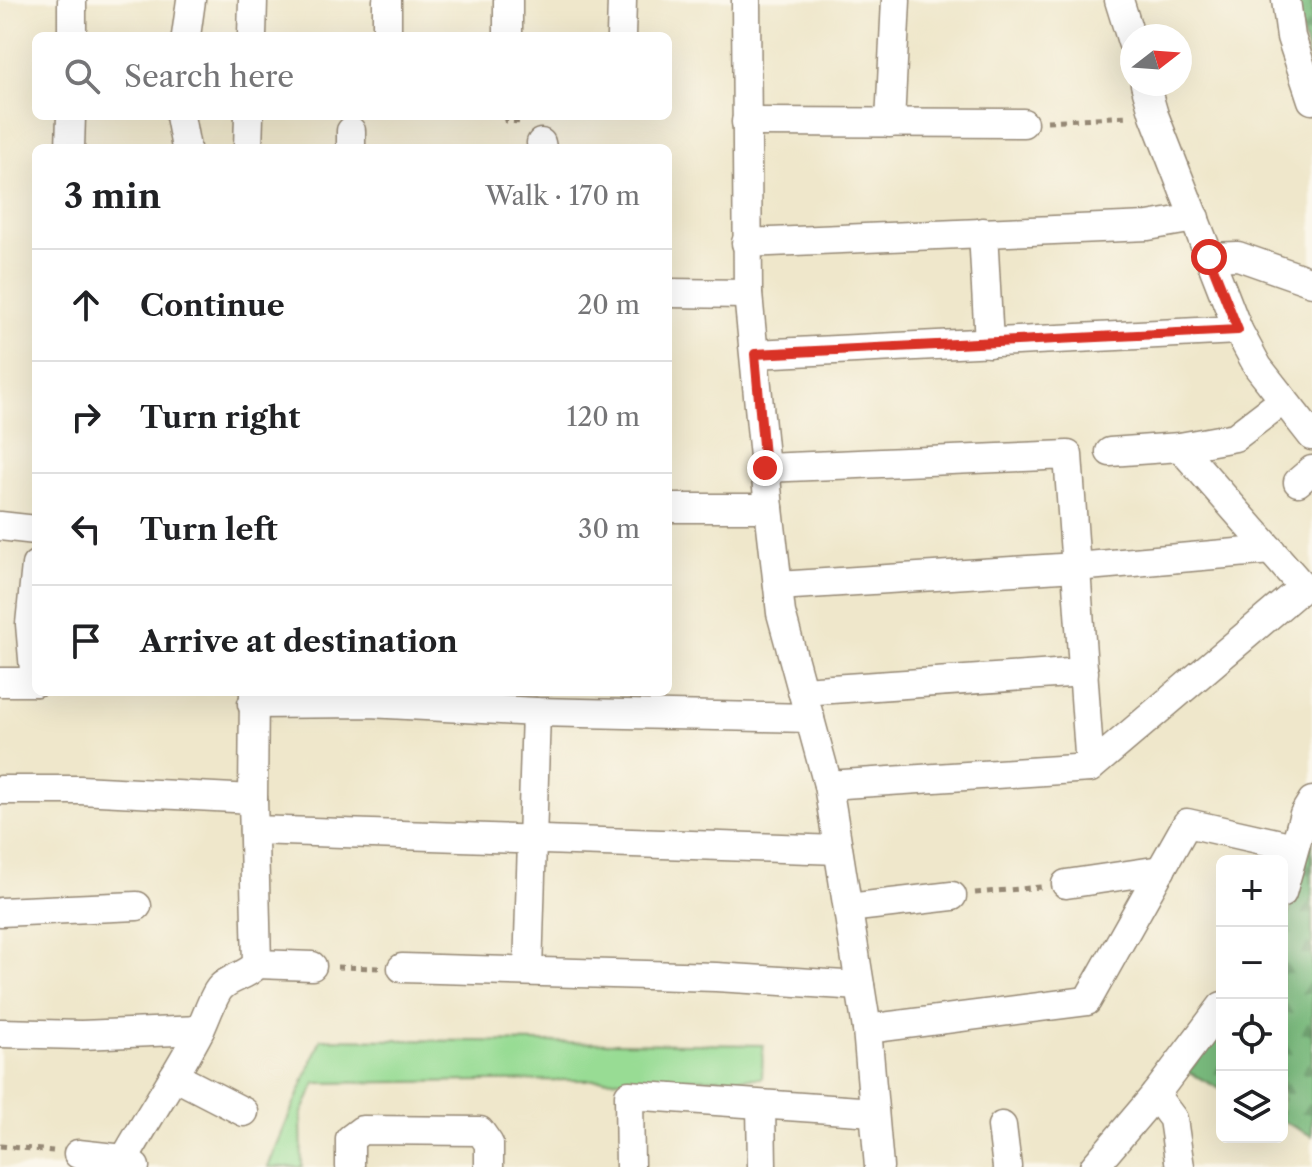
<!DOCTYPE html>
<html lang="en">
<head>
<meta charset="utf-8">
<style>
	:root { --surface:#fff; --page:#f6f6f6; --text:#202124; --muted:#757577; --line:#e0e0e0 }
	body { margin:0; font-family:"Libre Caslon Text",serif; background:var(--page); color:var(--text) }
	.controls { position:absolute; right:24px; bottom:24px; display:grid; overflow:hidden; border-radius:12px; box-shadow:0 8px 32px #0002 }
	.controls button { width:72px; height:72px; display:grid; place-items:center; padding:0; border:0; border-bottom:2px solid var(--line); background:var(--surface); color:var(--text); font:40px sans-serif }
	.compass { position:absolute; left:1120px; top:24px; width:72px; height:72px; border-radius:50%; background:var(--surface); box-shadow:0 8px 32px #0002; rotate:73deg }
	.stop { position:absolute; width:24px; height:24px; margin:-18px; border:6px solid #d93025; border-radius:50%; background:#fff }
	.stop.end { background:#d93025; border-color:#fff; box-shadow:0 2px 8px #0008 }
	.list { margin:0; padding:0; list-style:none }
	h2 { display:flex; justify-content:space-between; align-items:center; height:104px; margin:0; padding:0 32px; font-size:34px }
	h2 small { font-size:26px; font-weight:400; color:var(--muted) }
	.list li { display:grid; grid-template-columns:52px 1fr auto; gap:24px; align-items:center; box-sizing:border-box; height:112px; padding:0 32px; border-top:2px solid var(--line) }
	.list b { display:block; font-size:30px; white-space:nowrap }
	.list em { font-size:26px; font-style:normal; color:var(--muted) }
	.icon { flex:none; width:44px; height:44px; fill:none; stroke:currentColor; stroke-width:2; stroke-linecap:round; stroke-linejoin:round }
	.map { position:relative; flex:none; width:1312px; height:1167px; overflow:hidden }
	.search { position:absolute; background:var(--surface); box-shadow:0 8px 32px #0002; left:32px; top:32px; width:640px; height:88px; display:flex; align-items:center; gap:20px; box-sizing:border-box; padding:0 28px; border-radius:12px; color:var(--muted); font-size:30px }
	.panel { position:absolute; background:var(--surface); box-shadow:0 8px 32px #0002; left:32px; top:144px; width:640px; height:552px; border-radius:12px }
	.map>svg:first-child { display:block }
</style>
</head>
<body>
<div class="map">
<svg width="1312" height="1167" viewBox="0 0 1312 1167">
	<defs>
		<pattern id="forest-firs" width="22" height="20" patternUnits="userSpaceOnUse" patternTransform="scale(2)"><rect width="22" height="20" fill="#7abc7e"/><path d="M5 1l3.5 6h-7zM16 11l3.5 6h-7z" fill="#659967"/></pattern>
	</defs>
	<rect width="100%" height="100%" fill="#fbf7ec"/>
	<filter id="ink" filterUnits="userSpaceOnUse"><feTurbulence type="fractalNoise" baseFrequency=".0125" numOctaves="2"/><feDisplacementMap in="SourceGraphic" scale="16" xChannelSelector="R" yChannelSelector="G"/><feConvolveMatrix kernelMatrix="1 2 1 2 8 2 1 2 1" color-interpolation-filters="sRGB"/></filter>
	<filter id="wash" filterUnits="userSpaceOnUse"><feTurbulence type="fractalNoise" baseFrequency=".006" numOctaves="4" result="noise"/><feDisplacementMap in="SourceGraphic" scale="32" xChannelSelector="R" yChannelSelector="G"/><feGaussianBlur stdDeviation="1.8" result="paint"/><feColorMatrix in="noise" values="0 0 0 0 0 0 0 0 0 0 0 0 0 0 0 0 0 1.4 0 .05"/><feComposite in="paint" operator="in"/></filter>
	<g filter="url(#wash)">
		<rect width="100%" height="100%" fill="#efe7cb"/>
		<polygon fill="#98dc94" stroke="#6a8359" stroke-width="2" points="321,1039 763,1045 762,1078 316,1083 301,1115 302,1167 268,1167"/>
		<g fill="url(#forest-firs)" stroke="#5a734e" stroke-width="2">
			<polygon points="1293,0 1312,0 1312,68"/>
			<polygon points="1312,840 1312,1136 1282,1121 1282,937"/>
			<polygon points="1222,1029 1222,1090 1188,1072"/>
		</g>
	</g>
	<g filter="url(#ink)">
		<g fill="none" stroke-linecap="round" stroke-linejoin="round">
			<defs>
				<g id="minor">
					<polyline points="746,0 748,294 769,508 781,613 828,785 867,1029 879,1167"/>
					<polyline points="1119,0 1132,42"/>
					<polyline points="1286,0 1291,37 1312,100"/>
					<polyline points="72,36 72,0"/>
					<polyline points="186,36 191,0"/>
					<polyline points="252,36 253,0"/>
					<polyline points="387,36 387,0"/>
					<polyline points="508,36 508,0"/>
					<polyline points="621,36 622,0"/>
					<polyline points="1145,84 1154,115 1238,330 1258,367 1312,436"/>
					<polyline points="180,116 186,148"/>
					<polyline points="746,122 1023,123"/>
					<polyline points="890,123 896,0"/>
					<polyline points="541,143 542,148"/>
					<polyline points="70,148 71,116"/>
					<polyline points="248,148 249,116"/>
					<polyline points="351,148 351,131"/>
					<polyline points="983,232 989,343"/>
					<polyline points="746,243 1148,226 1195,218"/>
					<polyline points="1209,257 1238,256 1312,282"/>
					<polyline points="668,293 748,294"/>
					<polyline points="755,354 1238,330"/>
					<polyline points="1110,452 1180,447 1235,437 1282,401"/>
					<polyline points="765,468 1068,455 1090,768"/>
					<polyline points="1298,482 1312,470"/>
					<polyline points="668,508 769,508"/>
					<polyline points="0,526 36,530"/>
					<polyline points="778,586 1076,567 1271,550"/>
					<polyline points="0,682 36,682"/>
					<polyline points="35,682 30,624 36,565"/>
					<polyline points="802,691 1084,672"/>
					<polyline points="252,704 369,703 536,712 810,718"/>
					<polyline points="828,785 1090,768 1303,587 1180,447"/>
					<polyline points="0,790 80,790 253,799"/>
					<polyline points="254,830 838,850"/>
					<polyline points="1066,884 1161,870"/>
					<polyline points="1282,893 1304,814 1312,801"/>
					<polyline points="848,908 952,896"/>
					<polyline points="0,912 137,906"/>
					<polyline points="257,964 312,966"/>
					<polyline points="402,968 716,977 860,986"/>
					<polyline points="528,971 536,712"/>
					<polyline points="867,1029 1087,1001 1187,823 1294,847"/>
					<polyline points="0,1033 81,1035 200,1030"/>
					<polyline points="174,1076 244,1112"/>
					<polyline points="1155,1095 1173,1119 1180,1167"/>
					<polyline points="761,1105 762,1167"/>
					<polyline points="1002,1126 1007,1167"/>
					<polyline points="78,1154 124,1159 135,1167"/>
					<path d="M 120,1167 C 145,1121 175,1078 199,1032 C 205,1021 213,995 221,987 C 231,977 247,976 257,964 L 253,799 L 254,692"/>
					<polyline points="350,1167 350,1139 362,1130 480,1131 489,1144 489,1167"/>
					<polyline points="630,1167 629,1095 874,1112"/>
					<polyline points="1094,1167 1155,1095 1222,1006"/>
				</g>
			</defs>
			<use href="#minor" stroke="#958874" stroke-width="31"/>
			<g stroke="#958874" stroke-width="5" stroke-dasharray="6 6" stroke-linecap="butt">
				<polyline points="506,116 506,121 524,122"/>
				<polyline points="1047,121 1129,116"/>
				<polyline points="975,893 1041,887"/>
				<polyline points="337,967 379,968"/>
				<polyline points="0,1146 53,1151"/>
			</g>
			<use href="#minor" stroke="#fff" stroke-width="28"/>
		</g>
	</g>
	<g fill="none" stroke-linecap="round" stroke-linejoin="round" filter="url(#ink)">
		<polyline stroke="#d93025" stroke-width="10" points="765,468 755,354 1238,330 1209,257"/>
	</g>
</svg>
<div class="controls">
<button>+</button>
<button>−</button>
<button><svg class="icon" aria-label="locate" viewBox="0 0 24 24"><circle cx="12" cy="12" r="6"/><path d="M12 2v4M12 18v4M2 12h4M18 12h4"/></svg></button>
<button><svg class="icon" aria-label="layers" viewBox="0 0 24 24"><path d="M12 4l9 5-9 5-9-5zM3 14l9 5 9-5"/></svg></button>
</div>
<svg class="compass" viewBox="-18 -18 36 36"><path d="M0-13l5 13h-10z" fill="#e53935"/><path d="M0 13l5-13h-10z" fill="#757577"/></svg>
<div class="stop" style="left:1209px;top:257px"></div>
<div class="stop end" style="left:765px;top:468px"></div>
<div class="search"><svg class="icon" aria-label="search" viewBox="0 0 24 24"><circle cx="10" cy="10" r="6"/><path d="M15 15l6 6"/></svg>Search here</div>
<section class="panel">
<h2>3 min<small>Walk · 170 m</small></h2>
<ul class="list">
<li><svg class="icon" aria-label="ahead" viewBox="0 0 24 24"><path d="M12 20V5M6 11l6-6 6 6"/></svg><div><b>Continue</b></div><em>20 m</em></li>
<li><svg class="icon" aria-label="right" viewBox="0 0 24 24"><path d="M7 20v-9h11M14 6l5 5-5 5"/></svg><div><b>Turn right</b></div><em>120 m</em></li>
<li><svg class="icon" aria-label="left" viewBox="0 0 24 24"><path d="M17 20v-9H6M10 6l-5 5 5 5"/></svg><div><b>Turn left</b></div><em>30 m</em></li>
<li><svg class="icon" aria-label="arrive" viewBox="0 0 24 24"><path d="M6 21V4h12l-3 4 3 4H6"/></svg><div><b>Arrive at destination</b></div></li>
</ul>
</section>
</div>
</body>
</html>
